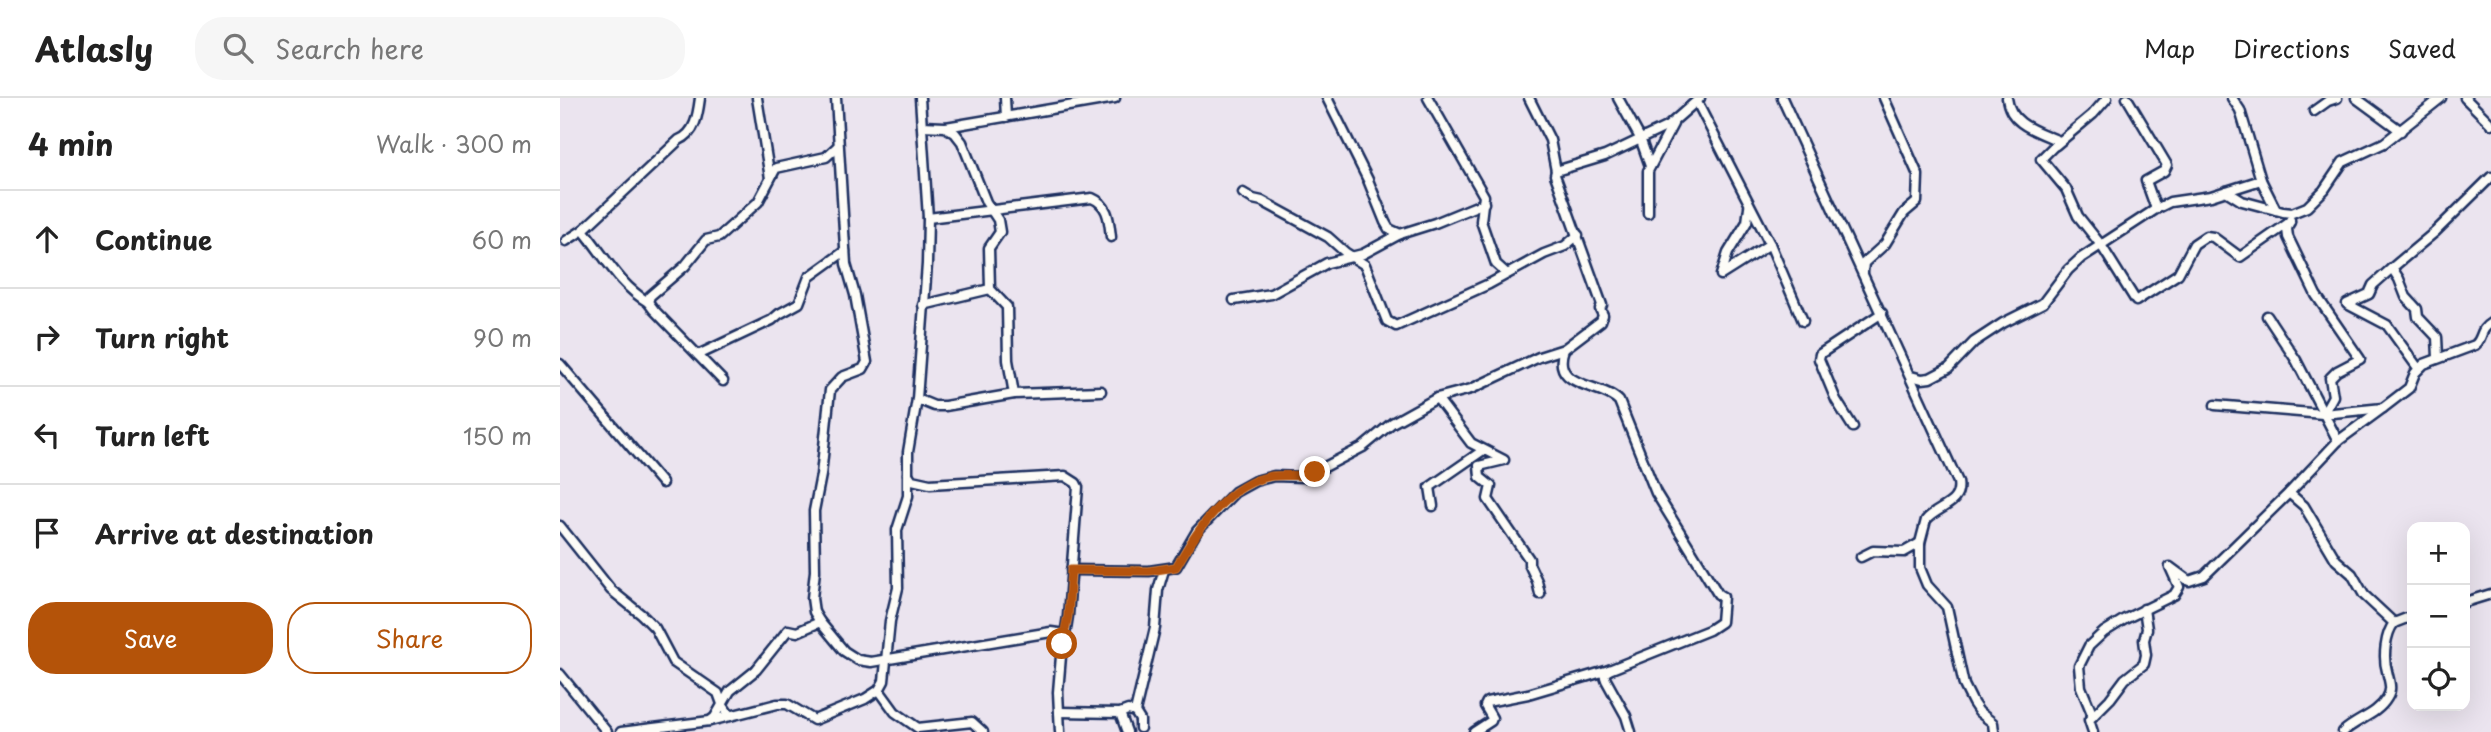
<!DOCTYPE html>
<html lang="en">
<head>
<meta charset="utf-8">
<style>
	:root { --surface:#fff; --page:#f6f6f6; --text:#222; --muted:#767676; --line:#e0e0e0; --accent:#b45309 }
	body { margin:0; font-family:"Playpen Sans",sans-serif; background:var(--page); color:var(--text) }
	.controls { position:absolute; right:21px; bottom:21px; display:grid; overflow:hidden; border-radius:14px; box-shadow:0 7px 28px #0002 }
	.controls button { width:63px; height:63px; display:grid; place-items:center; padding:0; border:0; border-bottom:2px solid var(--line); background:var(--surface); color:var(--text); font:35px sans-serif }
	.stop { position:absolute; width:21px; height:21px; margin:-16px; border:5px solid #b45309; border-radius:50%; background:#fff }
	.stop.end { background:#b45309; border-color:#fff; box-shadow:0 2px 7px #0008 }
	.list { margin:0; padding:0; list-style:none }
	h2 { display:flex; justify-content:space-between; align-items:center; height:91px; margin:0; padding:0 28px; font-size:30px }
	h2 small { font-size:23px; font-weight:400; color:var(--muted) }
	.list li { display:grid; grid-template-columns:46px 1fr auto; gap:21px; align-items:center; box-sizing:border-box; height:98px; padding:0 28px; border-top:2px solid var(--line) }
	.list b { display:block; font-size:26px; white-space:nowrap }
	.list em { font-size:23px; font-style:normal; color:var(--muted) }
	.actions { display:flex; gap:14px; padding:21px 28px }
	.actions a { flex:1; padding:16px 0; border:2px solid var(--accent); border-radius:28px; text-align:center; font-size:24px; color:var(--accent) }
	.actions .main { background:var(--accent); color:#fff }
	.icon { flex:none; width:38px; height:38px; fill:none; stroke:currentColor; stroke-width:2; stroke-linecap:round; stroke-linejoin:round }
	.map { position:relative; flex:none; width:1931px; height:634px; overflow:hidden }
	header { display:flex; align-items:center; gap:42px; box-sizing:border-box; height:98px; padding:0 35px; background:var(--surface); border-bottom:2px solid var(--line) }
	header strong { font-size:33px }
	nav { display:flex; gap:38px; margin-inline-start:auto; font-size:24px }
	.search { width:490px; height:63px; background:var(--page); display:flex; align-items:center; gap:18px; box-sizing:border-box; padding:0 24px; border-radius:28px; color:var(--muted); font-size:26px }
	main { display:flex }
	aside { flex:1; background:var(--surface) }
	.map>svg:first-child { display:block }
</style>
</head>
<body>
<header>
<strong>Atlasly</strong>
<div class="search"><svg class="icon" aria-label="search" viewBox="0 0 24 24"><circle cx="10" cy="10" r="6"/><path d="M15 15l6 6"/></svg>Search here</div>
<nav><a>Map</a><a>Directions</a><a>Saved</a></nav>
</header>
<main>
<aside>
<h2>4 min<small>Walk · 300 m</small></h2>
<ul class="list">
<li><svg class="icon" aria-label="ahead" viewBox="0 0 24 24"><path d="M12 20V5M6 11l6-6 6 6"/></svg><div><b>Continue</b></div><em>60 m</em></li>
<li><svg class="icon" aria-label="right" viewBox="0 0 24 24"><path d="M7 20v-9h11M14 6l5 5-5 5"/></svg><div><b>Turn right</b></div><em>90 m</em></li>
<li><svg class="icon" aria-label="left" viewBox="0 0 24 24"><path d="M17 20v-9H6M10 6l-5 5 5 5"/></svg><div><b>Turn left</b></div><em>150 m</em></li>
<li><svg class="icon" aria-label="arrive" viewBox="0 0 24 24"><path d="M6 21V4h12l-3 4 3 4H6"/></svg><div><b>Arrive at destination</b></div></li>
</ul>
<div class="actions"><a class="main">Save</a><a>Share</a></div>
</aside>
<div class="map">
<svg width="1931" height="634" viewBox="0 0 1931 634">
	<rect width="100%" height="100%" fill="#ebe4ef"/>
	<filter id="ink" filterUnits="userSpaceOnUse"><feTurbulence type="fractalNoise" baseFrequency=".0143" numOctaves="2"/><feDisplacementMap in="SourceGraphic" scale="14" xChannelSelector="R" yChannelSelector="G"/><feConvolveMatrix kernelMatrix="1 2 1 2 8 2 1 2 1" color-interpolation-filters="sRGB"/></filter>
	<g filter="url(#ink)">
		<g fill="none" stroke-linecap="round" stroke-linejoin="round">
			<defs>
				<g id="street">
					<polyline points="197,0 210,80"/>
					<polyline points="276,0 286,166 295,197 307,264 303,271 282,279 270,292 261,377 254,413 255,473 252,500 254,514 260,524 284,553 298,562 311,564 491,534 505,536"/>
					<polyline points="445,0 446,19"/>
					<polyline points="767,0 808,82 825,124 829,131 840,136"/>
					<polyline points="868,0 924,98 921,123 936,166 946,175"/>
					<polyline points="969,0 990,42 996,73"/>
					<polyline points="1058,0 1080,40 1090,68"/>
					<path d="M 1222,0 L 1398,384 C 1402,407 1378,408 1366,422 L 1360,445 L 1360,470 L 1367,487 L 1387,509 L 1404,587 L 1413,605 L 1419,614 L 1433,625 L 1434,634"/>
					<path d="M 1447,0 C 1450,27 1477,33 1499,43 L 1481,61 L 1506,91 L 1518,118 L 1541,147 L 1576,203 L 1618,176 L 1634,146 L 1646,138 L 1653,139 L 1680,159 L 1730,124"/>
					<polyline points="1567,0 1607,67 1604,73 1586,83 1596,111"/>
					<polyline points="1672,0 1680,12 1701,82 1716,112"/>
					<polyline points="1796,0 1841,33"/>
					<polyline points="1905,0 1931,26"/>
					<polyline points="1137,4 1210,146 1243,223"/>
					<polyline points="1754,13 1768,3 1777,0"/>
					<polyline points="362,28 385,29 395,35 402,44 426,104 438,122 440,134 429,150 430,191 447,209 448,262 454,296"/>
					<polyline points="386,29 555,0"/>
					<polyline points="1496,47 1533,16 1547,0"/>
					<polyline points="1666,93 1682,103 1723,114 1732,115 1747,109 1764,92 1783,64 1824,45 1881,0"/>
					<polyline points="683,95 693,101 702,103 768,139 786,155 805,167 827,223 836,228 929,186 984,156 1005,148 1018,137"/>
					<polyline points="1189,109 1187,124 1168,155 1161,177 1210,146"/>
					<polyline points="1088,115 1088,73 1113,26"/>
					<path d="M 368,120 L 532,100 C 549,107 549,123 551,139"/>
					<polyline points="1730,122 1727,131 1728,139 1756,197 1800,261 1777,273 1770,280 1773,298 1763,316"/>
					<path d="M 23,132 C 44,157 59,187 88,204"/>
					<path d="M 6,143 L 23,132 L 119,42 C 136,35 138,15 140,0"/>
					<polyline points="1832,170 1813,187 1809,196 1787,206 1827,227 1858,270"/>
					<polyline points="1303,174 1304,165 1325,146 1344,115 1357,104 1358,77 1324,0"/>
					<polyline points="674,202 711,196 767,165 803,156 840,136 875,125 924,105"/>
					<polyline points="363,207 430,191"/>
					<polyline points="1707,218 1736,262 1778,343"/>
					<polyline points="138,257 212,222 219,216 239,205 249,179 285,153"/>
					<polyline points="1878,259 1877,239 1858,219 1857,211 1846,199 1839,181 1832,170 1875,134 1931,79"/>
					<polyline points="0,266 102,385"/>
					<polyline points="1351,278 1362,281 1370,280 1389,270 1414,244 1443,225 1483,205 1508,172 1521,160 1596,111 1610,104 1651,98 1701,82"/>
					<polyline points="163,283 94,212 88,204 90,198 125,168 146,142 159,139 198,104 216,70 266,59 278,48"/>
					<polyline points="877,300 911,345 944,362 919,368 920,379 931,388 928,401 969,461 969,466 977,483 980,496"/>
					<polyline points="357,301 374,308 385,308 454,296 541,293"/>
					<path d="M 1655,307 L 1763,316 L 1823,310 L 1849,290 L 1855,275 L 1864,266 L 1915,247 C 1923,241 1919,232 1931,225"/>
					<polyline points="1293,329 1276,302 1259,261 1260,256 1322,215"/>
					<polyline points="348,376 352,382 370,386 505,378 516,385 518,389 508,518 504,544 502,546 498,594 500,634"/>
					<polyline points="873,408 870,389 922,353"/>
					<polyline points="0,428 51,492 82,517 95,530 113,564 158,595 162,606 170,618"/>
					<polyline points="1301,459 1313,453 1344,454 1360,445"/>
					<polyline points="511,472 589,473 616,469 637,433 675,394 695,383 714,378 743,379 755,374 803,349 832,325 877,300 911,291 979,259 1004,251 1041,223 1043,217 1040,211 1042,207 995,77 996,73 1045,58 1108,28 1140,0"/>
					<polyline points="1905,504 1931,496"/>
					<polyline points="1834,525 1852,518"/>
					<polyline points="1049,572 1044,576 1046,582 1066,618 1071,634"/>
					<polyline points="0,576 47,634"/>
					<polyline points="319,592 335,614 358,630 412,624 423,634"/>
					<polyline points="499,614 560,615 568,612 575,614"/>
					<polyline points="560,615 567,634"/>
					<polyline points="1533,618 1521,589 1519,568 1529,548 1544,534 1565,521 1614,497 1619,489 1610,469 1629,483 1644,478 1729,395"/>
					<polyline points="150,623 155,619 170,593 196,572 228,532 237,534 260,524"/>
					<polyline points="580,630 580,622 575,614 595,530 598,492 604,472"/>
					<polyline points="61,634 150,623 217,606 227,606 254,622 305,601 319,592 324,583 330,523 338,490 337,432 348,398 348,354 357,301 367,166 368,120 360,0"/>
					<path d="M 914,634 L 931,623 L 932,620 L 925,608 L 927,604 L 968,596 L 1049,572 L 1149,532 L 1161,524 L 1163,499 L 1158,496 L 1096,395 L 1059,303 C 1041,284 990,291 1004,251"/>
					<polyline points="1533,634 1529,622 1550,601 1565,581 1584,566 1586,557 1584,542 1587,531 1584,511"/>
					<path d="M 1783,634 C 1797,621 1817,617 1827,600 C 1833,591 1829,583 1827,573 C 1823,560 1825,536 1834,525 L 1804,497 L 1792,476 L 1776,462 L 1744,408 L 1729,395 L 1778,343 L 1823,310"/>
				</g>
			</defs>
			<use href="#street" stroke="#1b2f5e" stroke-width="13"/>
			<use href="#street" stroke="#fdfcf7" stroke-width="8"/>
		</g>
	</g>
	<g fill="none" stroke-linecap="round" stroke-linejoin="round" filter="url(#ink)">
		<path stroke="#b45309" stroke-width="9" d="M 502,546 L 508,518 L 511,472 L 589,473 L 616,469 C 637,433 667,385 712,378 C 728,376 740,380 755,374"/>
	</g>
</svg>
<div class="controls">
<button>+</button>
<button>−</button>
<button><svg class="icon" aria-label="locate" viewBox="0 0 24 24"><circle cx="12" cy="12" r="6"/><path d="M12 2v4M12 18v4M2 12h4M18 12h4"/></svg></button>
</div>
<div class="stop" style="left:502px;top:546px"></div>
<div class="stop end" style="left:755px;top:374px"></div>
</div>
</main>
</body>
</html>
